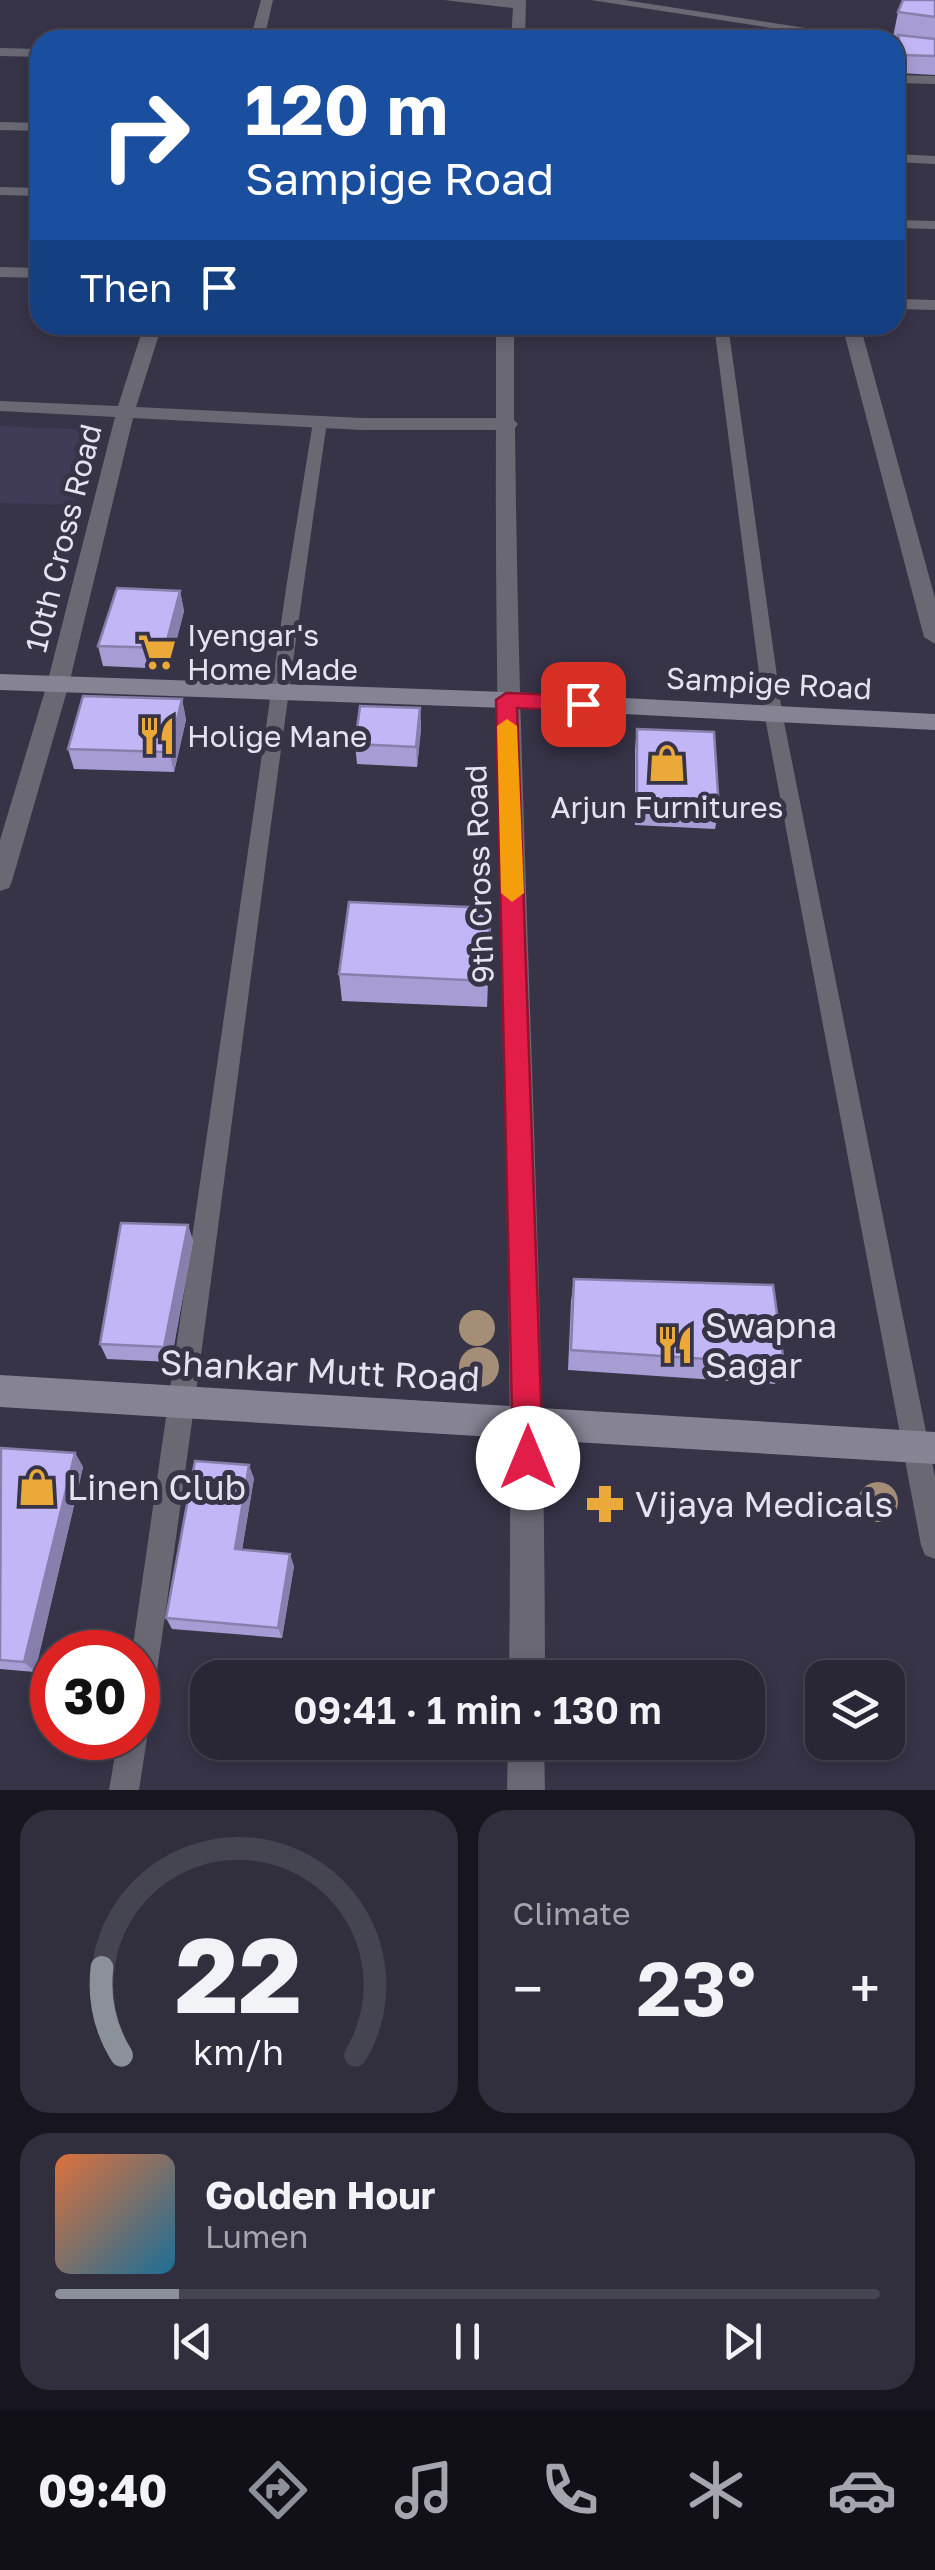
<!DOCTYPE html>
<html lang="en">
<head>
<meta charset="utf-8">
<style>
	body { margin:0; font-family:"Golos Text",sans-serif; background:#312f3e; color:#f1f3f6; height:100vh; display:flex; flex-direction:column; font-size:38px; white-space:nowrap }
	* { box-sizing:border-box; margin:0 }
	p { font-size:32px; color:#a5a5ad }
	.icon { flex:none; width:55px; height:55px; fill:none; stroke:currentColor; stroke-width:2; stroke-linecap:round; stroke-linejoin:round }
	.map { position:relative; height:1790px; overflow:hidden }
	.details { display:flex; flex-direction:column; gap:20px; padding:20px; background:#17151e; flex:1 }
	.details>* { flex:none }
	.hud { position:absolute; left:30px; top:30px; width:875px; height:305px; border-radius:30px; box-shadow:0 5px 15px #0003,0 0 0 2px #454451; background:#1a4fa0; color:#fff; overflow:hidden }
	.buttons { position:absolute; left:805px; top:1660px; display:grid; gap:20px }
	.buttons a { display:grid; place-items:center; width:100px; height:100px; border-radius:20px; background:#292736; box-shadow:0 5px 15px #0003,0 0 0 2px #454451; font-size:50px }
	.speed { position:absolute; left:30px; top:1630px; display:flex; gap:20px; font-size:50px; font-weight:700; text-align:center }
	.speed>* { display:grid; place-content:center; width:130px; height:130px; border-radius:50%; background:#292736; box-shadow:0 5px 15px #0003,0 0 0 2px #454451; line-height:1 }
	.speed .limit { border:15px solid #d22; background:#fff; color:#111 }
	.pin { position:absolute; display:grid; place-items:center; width:85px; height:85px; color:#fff; margin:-42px; border-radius:20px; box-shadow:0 5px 15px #0006 }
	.me { position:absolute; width:110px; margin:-55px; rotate:0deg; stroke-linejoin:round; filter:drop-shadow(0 0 8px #0008) }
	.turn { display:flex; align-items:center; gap:35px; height:210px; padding:0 50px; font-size:45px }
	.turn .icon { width:130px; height:130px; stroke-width:2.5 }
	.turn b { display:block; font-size:70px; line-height:85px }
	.then { display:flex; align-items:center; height:95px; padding:0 50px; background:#0003; gap:20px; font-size:38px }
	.big { font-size:75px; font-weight:600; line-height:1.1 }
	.details .widget { flex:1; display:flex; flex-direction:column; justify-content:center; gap:15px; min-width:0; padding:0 35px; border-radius:30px; background:#312f3e }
	.details .dial { align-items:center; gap:0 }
	.dial svg { height:260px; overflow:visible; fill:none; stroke:#454451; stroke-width:7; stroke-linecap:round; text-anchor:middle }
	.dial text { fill:#f1f3f6; stroke:none }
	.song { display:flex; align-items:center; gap:30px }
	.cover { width:120px; height:120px; border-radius:15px; background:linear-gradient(135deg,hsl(20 70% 55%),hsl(200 70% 35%)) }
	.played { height:10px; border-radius:5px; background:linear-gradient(90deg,#8c9099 15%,#454451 15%) }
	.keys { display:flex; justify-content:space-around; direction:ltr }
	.heat { display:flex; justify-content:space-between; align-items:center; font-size:55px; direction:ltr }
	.details .tiles { flex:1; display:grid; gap:20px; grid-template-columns:1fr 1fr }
	.widget:last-child { grid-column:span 2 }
	.trip { position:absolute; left:190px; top:1660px; width:575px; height:100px; border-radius:30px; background:#292736; box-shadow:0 5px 15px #0003,0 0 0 2px #454451; font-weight:600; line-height:100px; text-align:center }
	.menu { display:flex; height:160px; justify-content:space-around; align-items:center; background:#101016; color:#a5a5ad }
	.menu .icon { width:70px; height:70px }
	.menu .selected { color:#8c9099 }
	.menu b { font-size:45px; color:#f1f3f6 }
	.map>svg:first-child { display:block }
	.built { fill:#403b56 }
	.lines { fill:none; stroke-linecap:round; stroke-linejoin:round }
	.lane { fill:#6a6873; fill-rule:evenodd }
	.street { fill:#6a6873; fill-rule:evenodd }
	.secondary { fill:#868394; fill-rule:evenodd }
	.tree { fill:#a58e77 }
	.wall { fill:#a79dd4 }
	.shaded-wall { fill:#887fac }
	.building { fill:#c2b6f6; stroke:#887fac; stroke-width:2.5 }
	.route { fill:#e11d48; stroke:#92132f; stroke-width:2.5 }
	.slow { fill:#f59e0b }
	.labels { text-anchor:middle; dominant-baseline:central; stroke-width:10; stroke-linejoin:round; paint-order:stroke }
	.street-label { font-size:30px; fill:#e5e3f0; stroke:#373448 }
	.poi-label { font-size:30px; fill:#e5e3f0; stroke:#373448; text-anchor:start }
	.near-poi-label { font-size:35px; fill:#e5e3f0; stroke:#373448; text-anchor:start }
	.near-street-label { font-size:35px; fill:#e5e3f0; stroke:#373448 }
</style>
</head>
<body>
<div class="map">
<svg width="935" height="1790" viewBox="0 0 935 1790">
	<rect width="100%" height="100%" fill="#373448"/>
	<path class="built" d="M0,426L95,430L73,505L0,503Z"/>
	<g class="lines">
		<g class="lane">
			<path d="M0,187L40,188V196L0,195Z"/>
			<path d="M895,220L935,221V229L895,228Z"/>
			<path d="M714,325H728L782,712L935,1477V1559L925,1555L921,1545L764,712Z"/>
			<path d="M320,418L327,422C264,849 215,1278 152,1705L148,1715L138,1719V1652H132L287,582L313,422Z"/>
			<path d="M138,1726L142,1728L147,1738L139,1790H109L118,1738H138Z"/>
		</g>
		<g class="street">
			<path d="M261,0H273L264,40H250Z"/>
			<path d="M444,0H526L525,40H511L513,8Z"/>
			<path d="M591,0H624L883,40H849Z"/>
			<path d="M0,48L40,49V57L0,56Z"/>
			<path d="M895,75L935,76V84L895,83Z"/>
			<path d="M0,122L40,123V131L0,130Z"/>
			<path d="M895,154L935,156V164L895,162Z"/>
			<path d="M0,267L40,268V278L0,277Z"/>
			<path d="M895,299L935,300V310L895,309Z"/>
			<path d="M144,325H162L136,407L362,418H496V325H514V420L518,424L515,428C519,845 545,1261 545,1678H509C515,1261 494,846 496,430H362L133,418L69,684L12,881L9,888L0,891V840L47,684L115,417L0,411V401L118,406Z"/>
			<path d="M842,325H860L935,598V644L924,637Z"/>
			<path d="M508,1742H544L545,1790H507Z"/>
		</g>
		<g class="secondary">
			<path d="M0,674L506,692L935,714V730L506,708L0,690Z"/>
			<path d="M0,1375L935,1432V1464L0,1407Z"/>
		</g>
	</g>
	<g class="tree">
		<circle cx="477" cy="1328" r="18"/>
		<circle cx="479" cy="1367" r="20"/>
		<circle cx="878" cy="1502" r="20"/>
	</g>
	<g class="wall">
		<path d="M935,0V75L899,73L895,54L898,38L893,37L898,12Z"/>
		<path d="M180,591L184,611L169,669L103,666L98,646Z"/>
		<path d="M182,699L186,720L174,772L74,769L68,749Z"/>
		<path d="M420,708L421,729L417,767L357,764L355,744Z"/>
		<path d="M637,729L719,809L715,829L635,825V749Z"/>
		<path d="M490,935L487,1007L342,1001L339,974Z"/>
		<path d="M188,1225L193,1241L171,1362L107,1359L100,1344Z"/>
		<path d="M574,1279L784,1364L775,1384L568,1370L571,1301Z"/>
		<path d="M0,1451L75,1453L83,1467L35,1672L0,1669Z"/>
		<path d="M254,1478L242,1550L294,1566L282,1638L172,1629L166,1618Z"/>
	</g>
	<g class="shaded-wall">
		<path d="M180,591L184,611L169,669L165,648Z"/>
		<path d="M182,699L186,720L174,772L169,752Z"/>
		<path d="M420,708L421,729L417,767L416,747Z"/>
		<path d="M188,1225L193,1241L171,1362L164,1347Z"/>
		<path d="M75,1453L83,1467L35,1672L24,1662Z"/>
		<path d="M249,1465L254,1478L240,1561L235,1549Z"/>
		<path d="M290,1554L294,1566L282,1638L278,1628Z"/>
	</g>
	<g class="building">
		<path d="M903,0H935V17L898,12Z"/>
		<path d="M898,35L935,39V56L902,55Z"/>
		<path d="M117,588L180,591L165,648L98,646Z"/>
		<path d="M83,696L182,699L169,752L68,749Z"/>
		<path d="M360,706L420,708L416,747L355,744Z"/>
		<path d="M637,729L714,732L719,809L637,805Z"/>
		<path d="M349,902L491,908L487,981L339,974Z"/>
		<path d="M121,1223L188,1225L164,1347L100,1344Z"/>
		<path d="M574,1279L773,1285L784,1364L571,1350Z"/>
		<path d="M1,1448L75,1453L24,1662L0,1660Z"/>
		<path d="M195,1461L249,1465L235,1549L290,1554L278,1628L166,1618Z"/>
	</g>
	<path class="route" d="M506,693L583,696L593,704L583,711L517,708L543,1458L539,1468L528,1473L518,1468L513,1458L496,700Z"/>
	<path class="slow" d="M507,719L517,726L524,893L512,902L501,893L497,726Z"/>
	<defs>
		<g id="supermarket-bare" transform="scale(3)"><path d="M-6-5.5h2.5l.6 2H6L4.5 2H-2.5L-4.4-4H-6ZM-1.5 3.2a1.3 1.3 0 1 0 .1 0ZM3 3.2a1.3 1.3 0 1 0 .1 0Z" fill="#eba93a" stroke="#373448" stroke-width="2.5" paint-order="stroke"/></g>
		<g id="restaurant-bare" transform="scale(3)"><path d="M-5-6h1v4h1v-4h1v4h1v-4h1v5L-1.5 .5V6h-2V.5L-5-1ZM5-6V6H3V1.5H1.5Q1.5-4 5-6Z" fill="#eba93a" stroke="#373448" stroke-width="2.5" paint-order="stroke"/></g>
		<g id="shop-bare" transform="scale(3)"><path d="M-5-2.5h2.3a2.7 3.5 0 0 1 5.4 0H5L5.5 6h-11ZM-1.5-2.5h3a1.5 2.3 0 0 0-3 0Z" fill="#eba93a" stroke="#373448" stroke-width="2.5" paint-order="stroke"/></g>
		<g id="pharmacy-bare" transform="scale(3)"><path d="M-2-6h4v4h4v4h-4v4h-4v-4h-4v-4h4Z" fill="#eba93a" stroke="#373448" stroke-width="2.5" paint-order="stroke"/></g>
	</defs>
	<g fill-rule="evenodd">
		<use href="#supermarket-bare" x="157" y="652"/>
		<use href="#restaurant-bare" x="157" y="736"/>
		<use href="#shop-bare" x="667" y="763"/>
		<use href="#restaurant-bare" x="675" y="1345"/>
		<use href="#shop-bare" x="37" y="1487"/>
		<use href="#pharmacy-bare" x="605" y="1504"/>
	</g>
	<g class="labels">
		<g class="street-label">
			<text transform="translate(63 538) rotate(-76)">10th Cross Road</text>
			<text transform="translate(769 683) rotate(3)">Sampige Road</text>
			<text transform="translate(479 874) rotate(-92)">9th Cross Road</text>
		</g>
		<g class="poi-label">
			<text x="187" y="635">Iyengar's<tspan x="187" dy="34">Home Made</tspan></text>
			<text x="187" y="736">Holige Mane</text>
			<text x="667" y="807" text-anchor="middle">Arjun Furnitures</text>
		</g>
		<g class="near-poi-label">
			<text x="705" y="1325">Swapna<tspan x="705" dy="40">Sagar</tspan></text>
			<text x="67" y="1487">Linen Club</text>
			<text x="635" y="1504">Vijaya Medicals</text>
		</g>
		<g class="near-street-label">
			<text transform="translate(320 1370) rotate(3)">Shankar Mutt Road</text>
		</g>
	</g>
</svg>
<div class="buttons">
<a><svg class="icon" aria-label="layers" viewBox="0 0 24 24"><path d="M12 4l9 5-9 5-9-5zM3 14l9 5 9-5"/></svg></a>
</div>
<div class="speed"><div class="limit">30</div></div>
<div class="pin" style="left:583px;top:704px;background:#d93025"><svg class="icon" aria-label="arrive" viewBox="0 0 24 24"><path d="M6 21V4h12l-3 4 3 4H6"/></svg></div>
<svg class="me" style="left:528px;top:1458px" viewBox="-20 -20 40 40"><circle r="19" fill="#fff"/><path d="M0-13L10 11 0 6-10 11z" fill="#e11d48"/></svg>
<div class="trip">09:41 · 1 min · 130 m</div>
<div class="hud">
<div class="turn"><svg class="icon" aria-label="right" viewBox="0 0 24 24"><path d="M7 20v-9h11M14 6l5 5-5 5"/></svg><div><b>120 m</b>Sampige Road</div></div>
<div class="then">Then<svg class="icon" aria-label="arrive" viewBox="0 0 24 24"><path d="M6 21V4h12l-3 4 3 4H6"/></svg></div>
</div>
</div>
<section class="details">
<div class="tiles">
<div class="widget dial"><svg viewBox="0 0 100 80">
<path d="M14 69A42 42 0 1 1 86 69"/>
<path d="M14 69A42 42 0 0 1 8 42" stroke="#8c9099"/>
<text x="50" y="56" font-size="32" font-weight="700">22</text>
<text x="50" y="72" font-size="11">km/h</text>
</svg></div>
<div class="widget"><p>Climate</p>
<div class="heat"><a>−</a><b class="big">23°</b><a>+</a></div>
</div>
<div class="widget">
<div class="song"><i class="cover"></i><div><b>Golden Hour</b><p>Lumen</p></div></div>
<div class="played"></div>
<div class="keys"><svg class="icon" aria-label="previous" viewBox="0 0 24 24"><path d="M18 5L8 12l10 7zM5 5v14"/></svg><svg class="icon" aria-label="pause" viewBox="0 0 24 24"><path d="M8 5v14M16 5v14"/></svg><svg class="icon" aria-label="next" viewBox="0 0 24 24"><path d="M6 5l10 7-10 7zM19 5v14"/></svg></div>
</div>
</div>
</section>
<nav class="menu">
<b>09:40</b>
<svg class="icon selected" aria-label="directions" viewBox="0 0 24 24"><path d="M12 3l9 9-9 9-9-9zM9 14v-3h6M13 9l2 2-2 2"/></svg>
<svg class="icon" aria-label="music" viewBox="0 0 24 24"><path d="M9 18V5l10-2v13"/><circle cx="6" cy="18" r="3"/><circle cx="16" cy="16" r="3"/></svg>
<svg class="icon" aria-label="phone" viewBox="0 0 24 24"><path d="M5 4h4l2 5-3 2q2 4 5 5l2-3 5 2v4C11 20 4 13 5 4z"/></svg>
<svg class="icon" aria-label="climate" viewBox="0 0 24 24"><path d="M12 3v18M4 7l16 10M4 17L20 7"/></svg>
<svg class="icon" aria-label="car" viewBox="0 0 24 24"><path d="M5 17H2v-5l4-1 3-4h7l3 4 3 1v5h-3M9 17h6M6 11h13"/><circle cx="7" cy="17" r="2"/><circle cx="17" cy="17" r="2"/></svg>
</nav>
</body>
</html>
